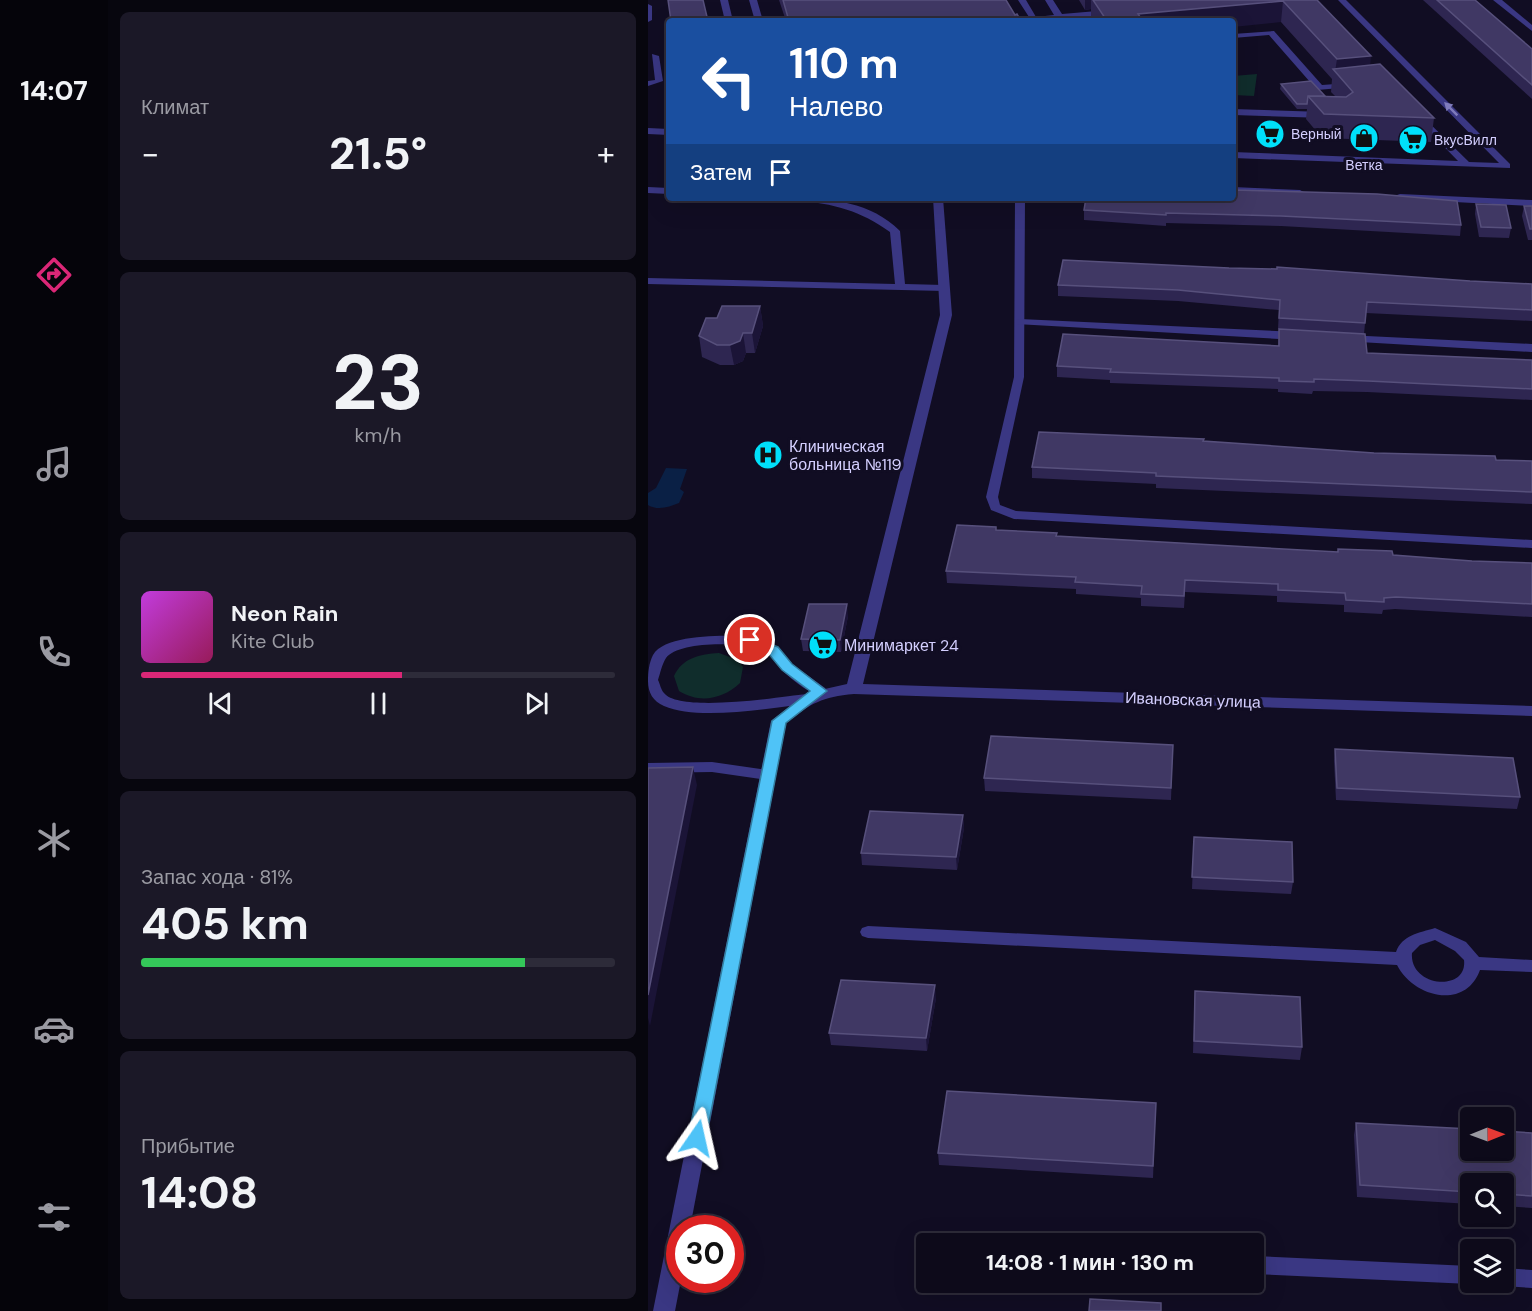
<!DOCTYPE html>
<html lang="ru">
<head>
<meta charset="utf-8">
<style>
	body { margin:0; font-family:"DM Sans",sans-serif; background:#1b1827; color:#f1f3f6; height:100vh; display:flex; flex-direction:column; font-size:22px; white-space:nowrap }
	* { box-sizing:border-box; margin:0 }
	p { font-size:20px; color:#9a9aa2 }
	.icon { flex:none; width:33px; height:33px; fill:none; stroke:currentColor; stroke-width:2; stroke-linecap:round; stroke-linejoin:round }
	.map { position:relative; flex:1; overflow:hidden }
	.drawer { display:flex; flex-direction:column; gap:12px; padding:12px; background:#07060e; width:540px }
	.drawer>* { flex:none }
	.banner { position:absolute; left:18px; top:18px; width:570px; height:183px; border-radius:6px; box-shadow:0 6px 24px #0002,0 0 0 2px #2d2b39; background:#1a4fa0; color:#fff; overflow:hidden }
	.needle { width:39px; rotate:89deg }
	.controls { position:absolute; left:812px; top:1107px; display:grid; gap:12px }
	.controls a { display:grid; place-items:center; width:54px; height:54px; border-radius:6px; background:#0d0a1a; box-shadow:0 6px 24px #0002,0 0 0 2px #2d2b39; font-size:30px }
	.speed { position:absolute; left:18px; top:1215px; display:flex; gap:12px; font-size:30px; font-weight:700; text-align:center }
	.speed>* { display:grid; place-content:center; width:78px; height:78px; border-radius:50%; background:#0d0a1a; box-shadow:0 6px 24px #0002,0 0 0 2px #2d2b39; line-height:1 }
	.speed .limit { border:9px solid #d22; background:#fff; color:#111 }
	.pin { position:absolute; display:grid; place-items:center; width:51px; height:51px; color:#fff; margin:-26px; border:3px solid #fff; border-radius:50%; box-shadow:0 2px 6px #0007 }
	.me { position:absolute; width:66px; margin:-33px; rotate:11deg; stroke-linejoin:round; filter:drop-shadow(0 0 4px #0008) }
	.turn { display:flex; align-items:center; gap:21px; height:126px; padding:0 24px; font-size:27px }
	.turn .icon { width:78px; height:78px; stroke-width:2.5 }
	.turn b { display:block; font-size:42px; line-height:51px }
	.then { display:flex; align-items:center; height:57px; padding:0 24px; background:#0003; gap:12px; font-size:22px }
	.big { font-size:45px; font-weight:700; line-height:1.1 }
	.drawer .widget { flex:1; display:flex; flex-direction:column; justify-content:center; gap:9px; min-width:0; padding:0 21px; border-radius:9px; background:#1b1827 }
	.drawer .dial { align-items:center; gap:0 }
	.dial b { font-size:78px; line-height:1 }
	.song { display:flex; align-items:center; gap:18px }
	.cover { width:72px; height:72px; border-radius:9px; background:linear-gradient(135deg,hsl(290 70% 55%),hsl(330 70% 35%)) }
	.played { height:6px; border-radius:3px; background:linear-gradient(90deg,#db2777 55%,#2d2b39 55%) }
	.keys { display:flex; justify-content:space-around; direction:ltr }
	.heat { display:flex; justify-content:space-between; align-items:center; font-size:33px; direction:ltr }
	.charge { height:9px; border-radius:4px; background:linear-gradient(90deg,#34c759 81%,#2d2b39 0) }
	.trip { position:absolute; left:268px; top:1233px; width:348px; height:60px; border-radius:6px; background:#0d0a1a; box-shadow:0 6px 24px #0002,0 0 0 2px #2d2b39; font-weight:700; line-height:60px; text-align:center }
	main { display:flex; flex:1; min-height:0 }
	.menu { display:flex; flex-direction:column; width:108px; justify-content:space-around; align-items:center; background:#05040a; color:#9a9aa2 }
	.menu .icon { width:42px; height:42px }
	.menu .on { color:#db2777 }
	.menu b { font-size:27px; color:#f1f3f6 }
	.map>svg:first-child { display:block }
	.green { fill:#102d2c }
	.water { fill:#0a2045 }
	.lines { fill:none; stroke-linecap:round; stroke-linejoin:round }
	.lane { fill:#3a3783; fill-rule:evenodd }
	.street { fill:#3a3783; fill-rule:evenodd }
	.wall { fill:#2e2651 }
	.shaded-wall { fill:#1b1437 }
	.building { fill:#403864; stroke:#57507c; stroke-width:1.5 }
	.oneway { fill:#7f7bbb }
	.route { fill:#4fc3f7; stroke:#337fa1; stroke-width:1.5 }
	.labels { text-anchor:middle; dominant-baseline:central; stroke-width:6; stroke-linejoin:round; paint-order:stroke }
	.far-poi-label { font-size:14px; fill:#d4cfff; stroke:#110d23; text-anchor:start }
	.poi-label { font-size:16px; fill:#d4cfff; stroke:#110d23; text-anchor:start }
	.street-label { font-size:16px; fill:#d4cfff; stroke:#110d23 }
</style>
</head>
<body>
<main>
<nav class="menu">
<b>14:07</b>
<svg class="icon on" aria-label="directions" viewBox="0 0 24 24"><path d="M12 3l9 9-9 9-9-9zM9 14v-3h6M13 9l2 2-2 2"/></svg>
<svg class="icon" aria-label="music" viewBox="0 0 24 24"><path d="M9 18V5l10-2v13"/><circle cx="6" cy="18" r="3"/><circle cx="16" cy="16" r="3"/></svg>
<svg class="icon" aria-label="phone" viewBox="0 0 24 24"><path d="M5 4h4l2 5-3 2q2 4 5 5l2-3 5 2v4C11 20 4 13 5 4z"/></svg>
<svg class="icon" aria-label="climate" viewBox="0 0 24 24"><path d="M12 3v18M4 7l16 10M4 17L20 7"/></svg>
<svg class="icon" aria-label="car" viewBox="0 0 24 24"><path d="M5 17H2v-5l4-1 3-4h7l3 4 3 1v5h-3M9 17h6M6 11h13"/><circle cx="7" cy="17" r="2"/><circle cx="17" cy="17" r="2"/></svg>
<svg class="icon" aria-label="filters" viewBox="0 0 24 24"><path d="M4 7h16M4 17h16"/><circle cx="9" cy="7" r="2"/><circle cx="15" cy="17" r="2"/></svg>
</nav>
<section class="drawer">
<div class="widget"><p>Климат</p>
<div class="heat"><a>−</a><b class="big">21.5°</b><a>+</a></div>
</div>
<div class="widget dial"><b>23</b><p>km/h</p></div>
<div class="widget">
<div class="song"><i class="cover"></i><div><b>Neon Rain</b><p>Kite Club</p></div></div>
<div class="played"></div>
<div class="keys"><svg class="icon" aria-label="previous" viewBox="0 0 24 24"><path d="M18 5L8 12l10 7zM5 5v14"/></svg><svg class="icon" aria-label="pause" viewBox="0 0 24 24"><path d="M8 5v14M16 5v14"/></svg><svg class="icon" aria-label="next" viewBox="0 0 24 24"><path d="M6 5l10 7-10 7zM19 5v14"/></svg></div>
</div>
<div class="widget"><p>Запас хода · 81%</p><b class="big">405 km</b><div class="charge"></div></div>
<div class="widget"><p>Прибытие</p><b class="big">14:08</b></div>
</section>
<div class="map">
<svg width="884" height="1311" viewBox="0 0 884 1311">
	<rect width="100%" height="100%" fill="#110d23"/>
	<g class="green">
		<path d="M609,74L606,96L585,95V76Z"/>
		<path d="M71,653L90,660L95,667L92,683C75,699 52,704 31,691L26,676C34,658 52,654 71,653Z"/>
	</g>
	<path class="water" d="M18,468L39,469L32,489L36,492L31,503C21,507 10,511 0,505V493L8,488Z"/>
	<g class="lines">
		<g class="lane">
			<path d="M72,0H80L85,21H77Z"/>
			<path d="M101,0H109L115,21H107Z"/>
			<path d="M370,0H378L388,17L406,15L397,0H405L414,14L461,10L465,12L461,14L416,19L418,21L409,19L363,21L381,17Z"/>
			<path d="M690,0H698L862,164V168L585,158V152L810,161L769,119V115L772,114L821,162L851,163Z"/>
			<path d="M845,0H854L884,25V31Z"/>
			<path d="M0,4L4,6V20L0,22Z"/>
			<path d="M626,31L674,85L701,83L705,85L704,87L669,90L621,35L585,38V34Z"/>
			<path d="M4,54L11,56L15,81L0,86V81L7,80Z"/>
			<path d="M585,109L676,112L680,115L676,118L585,115Z"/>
			<path d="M0,187L21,188V194L0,193Z"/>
			<path d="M585,187L652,190L657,193L652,196L585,193Z"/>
			<path d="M752,194L884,200V206L749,199V195Z"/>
			<path d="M144,198C183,198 223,202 252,231L257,284L296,285L301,288L296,291L0,284V278L247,284L242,232C213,211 185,203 149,201Z"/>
			<path d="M367,198H377L376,377L350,497L352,505L368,511L884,540V548L366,519L343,510L338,497L366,377Z"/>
			<path d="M102,636L130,647L144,664L177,688L179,691L177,694C165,698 143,679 134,670C129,665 125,657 119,653C102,641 31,640 18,658C14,664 12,674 10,680C12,684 13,690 16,693C31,713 133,697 158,694L165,699L158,704C121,708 50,721 16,706C5,701 0,693 0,681C0,672 1,663 5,655C18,633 80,636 102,636Z"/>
			<path d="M64,762L119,770L124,771L126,775L124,779L119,780L64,772L0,773V763Z"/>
			<path d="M220,926L748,952C754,935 771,933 787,928L818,942L831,957L884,960V972L832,970C817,1011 765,997 749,965L220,938L214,936L212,932L214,928ZM787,940L807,951L816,960C820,993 761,987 764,953L772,945Z"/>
			<path d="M606,1256L822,1266V1282H826L822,1284L606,1274Z"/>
			<path d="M855,1268L884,1270V1288L855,1286L848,1283L855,1282Z"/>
		</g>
		<g class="street">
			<path d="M0,128L21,129V135L0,134Z"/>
			<path d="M285,198H295L304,315L215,684L884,706V716L206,694C174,697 163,703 138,723L42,1228H32L33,1280L27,1311H5L123,721L159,693L199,684L292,315Z"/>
			<path d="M372,319L650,332L656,336L650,340L368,324V320Z"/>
			<path d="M698,335L884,344V352L694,341L692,339Z"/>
		</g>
	</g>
	<g class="wall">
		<path d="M131,0H358L367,15L373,21H138Z"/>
		<path d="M431,0H669L722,65L786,118L783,142L674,138L658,119L659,109H649L632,89L633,84L677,96H687L683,92L684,79L633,22L585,21H445L443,19V9L437,10Z"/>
		<path d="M775,0H827L884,49V99Z"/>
		<path d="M438,198L813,225L812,236L633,226L518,223V226L436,220V210Z"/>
		<path d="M828,204L863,228L861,238L831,237L827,214Z"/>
		<path d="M876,206H884V240H880L874,216Z"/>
		<path d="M822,281L884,284V321L718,313L716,334L630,329L631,310L530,301L410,296V285Z"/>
		<path d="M112,306L115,326L107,353H98L95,361L86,365H72L54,357L51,336L69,318Z"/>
		<path d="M631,329L719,353L884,360V400L719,392L665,391L664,394L630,392V389L462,383V380L409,377V366L630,346Z"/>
		<path d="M555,441L726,453L848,460L884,461V504L508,488V484L384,478V467Z"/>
		<path d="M348,530L409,536L824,561L884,563V617L747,609L735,610L734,614L696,612V605L629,602V596L537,592L536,608L493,606V598L428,594V589L299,583L298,571Z"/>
		<path d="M200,616L193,652L155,651L153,639Z"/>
		<path d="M525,745L523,800L337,791L336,778Z"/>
		<path d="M687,749L872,797L869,809L688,800L686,761Z"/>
		<path d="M315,815L316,828L309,870L214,865L213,853Z"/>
		<path d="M546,837L645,882L643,894L544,889Z"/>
		<path d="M547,991L654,1047L652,1060L545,1053Z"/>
		<path d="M288,998L279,1051L183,1045L181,1033Z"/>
		<path d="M508,1103L505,1178L291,1165L290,1153Z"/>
		<path d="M708,1123L884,1133V1208L855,1206V1184H822V1204L709,1197L706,1135Z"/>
	</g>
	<g class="shaded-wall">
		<path d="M437,0H443V9L437,10Z"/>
		<path d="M635,1L633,22L585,27V21H490V14Z"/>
		<path d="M723,56L721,78L687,72L689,59Z"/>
		<path d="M112,306L115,326L107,353L104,333Z"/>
		<path d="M95,333L98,353L95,361L86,365L82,345Z"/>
		<path d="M199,604L200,616L193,652L192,640Z"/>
		<path d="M45,767L49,785L2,1026L0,1018V995Z"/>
		<path d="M315,815L316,828L309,870L308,857Z"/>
		<path d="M287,985L288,998L279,1051L278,1038Z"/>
	</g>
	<g class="building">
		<path d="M20,0H55L60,21H23Z"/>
		<path d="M135,0H358L367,15L369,14L373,21H141Z"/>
		<path d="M445,0H669L723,56L689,59L635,1L490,14L495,21H459Z"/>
		<path d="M789,0H827L884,49V85Z"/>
		<path d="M732,64L786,118L676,114L660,96L698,97L705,92L685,69Z"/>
		<path d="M663,81L677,96H660L659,104H649L633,84Z"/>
		<path d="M585,190L729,194L809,201L813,225L633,216L518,213V215L436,210L438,198H585Z"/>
		<path d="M828,204L858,205L863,228L833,227Z"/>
		<path d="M876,206H884V229H882Z"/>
		<path d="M415,260L581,268L629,269V267L822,281L884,284V310L719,302L717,323L631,318L632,300L530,290L410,285Z"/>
		<path d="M74,306H112L104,333H95L92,341L82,345H69L51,336L58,318H69Z"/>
		<path d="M631,329L717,334L719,353L884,360V389L720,381L666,379V382L631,381V378L462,372L463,369L409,366L415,334L631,346Z"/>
		<path d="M391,432L556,439L555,441L726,453L847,456L848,460L884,461V492L508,476V473L384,467Z"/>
		<path d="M309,525L348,527V530L409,533L408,536L690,552V549L744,551L745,555L824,561L884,563V604L748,597L736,598V602L698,600L697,593L630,590V584L537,580L536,596L493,594L494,586L427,582L428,577L298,571Z"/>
		<path d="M161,604H199L192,640L153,639Z"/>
		<path d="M343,736L525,745L523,788L336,778Z"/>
		<path d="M687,749L865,758L872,797L689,788Z"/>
		<path d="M45,767L0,995V768Z"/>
		<path d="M222,811L315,815L308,857L213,853Z"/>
		<path d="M546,837L644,842L645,882L544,877Z"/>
		<path d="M193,980L287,985L278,1038L181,1033Z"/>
		<path d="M547,991L652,997L654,1047L546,1041Z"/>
		<path d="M299,1091L508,1103L505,1166L290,1153Z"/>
		<path d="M708,1123L822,1129V1150H855V1131L884,1133V1196L855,1194V1184H822V1192L712,1185Z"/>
		<path d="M442,1299L513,1303V1311H441Z"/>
	</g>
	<defs><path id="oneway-solid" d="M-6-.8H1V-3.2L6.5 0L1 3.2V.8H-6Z" transform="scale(1.5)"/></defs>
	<use class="oneway" href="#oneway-solid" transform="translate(803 109) rotate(-135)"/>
	<path class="route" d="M102,636L130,647L144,664L179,691L138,723L58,1138L55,1143L49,1146L43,1143L40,1138L124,721L162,691L134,670L120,653L97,643L95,640Z"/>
	<defs>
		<g id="supermarket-disc" transform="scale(1.5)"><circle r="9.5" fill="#00e0fa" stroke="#110d23"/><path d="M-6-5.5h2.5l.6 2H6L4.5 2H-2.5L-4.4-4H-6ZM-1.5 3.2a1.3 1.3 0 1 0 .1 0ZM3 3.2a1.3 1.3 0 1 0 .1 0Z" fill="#111"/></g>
		<g id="shop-disc" transform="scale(1.5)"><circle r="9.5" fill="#00e0fa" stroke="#110d23"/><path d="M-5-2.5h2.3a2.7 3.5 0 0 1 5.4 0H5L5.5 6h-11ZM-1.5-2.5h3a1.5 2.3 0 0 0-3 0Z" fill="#111"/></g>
		<g id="hospital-disc" transform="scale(1.5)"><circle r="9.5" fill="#00e0fa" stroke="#110d23"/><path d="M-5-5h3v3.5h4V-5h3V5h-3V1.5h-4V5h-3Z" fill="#111"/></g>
	</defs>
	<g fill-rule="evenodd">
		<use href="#supermarket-disc" x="622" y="134"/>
		<use href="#shop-disc" x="716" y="138"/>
		<use href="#supermarket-disc" x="765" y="140"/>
		<use href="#hospital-disc" x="120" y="455"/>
		<use href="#supermarket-disc" x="175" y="645"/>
	</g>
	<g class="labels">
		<g class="far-poi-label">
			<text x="643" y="134">Верный</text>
			<text x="786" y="140">ВкусВилл</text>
			<text x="716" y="165" text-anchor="middle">Ветка</text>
		</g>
		<g class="poi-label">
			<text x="141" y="446">Клиническая<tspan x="141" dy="18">больница №119</tspan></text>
			<text x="196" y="645">Минимаркет 24</text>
		</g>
		<g class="street-label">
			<text transform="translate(545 700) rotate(2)">Ивановская улица</text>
		</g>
	</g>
</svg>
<div class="controls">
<a><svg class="needle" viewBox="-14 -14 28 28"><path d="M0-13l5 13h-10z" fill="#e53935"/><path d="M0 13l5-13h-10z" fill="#9a9aa2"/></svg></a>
<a><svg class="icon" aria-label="search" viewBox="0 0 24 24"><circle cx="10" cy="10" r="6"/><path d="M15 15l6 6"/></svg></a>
<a><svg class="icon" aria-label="layers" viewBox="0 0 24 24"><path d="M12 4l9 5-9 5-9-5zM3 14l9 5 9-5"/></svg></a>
</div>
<div class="speed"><div class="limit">30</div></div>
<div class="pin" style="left:102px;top:640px;background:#d93025"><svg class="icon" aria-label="arrive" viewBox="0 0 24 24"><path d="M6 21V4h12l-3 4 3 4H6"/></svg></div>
<svg class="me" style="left:49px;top:1138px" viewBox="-20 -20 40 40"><path d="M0-17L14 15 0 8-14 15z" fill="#4fc3f7" stroke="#fff" stroke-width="4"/></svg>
<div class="trip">14:08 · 1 мин · 130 m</div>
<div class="banner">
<div class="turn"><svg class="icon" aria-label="left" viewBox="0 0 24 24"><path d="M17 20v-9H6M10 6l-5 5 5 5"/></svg><div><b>110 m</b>Налево</div></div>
<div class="then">Затем<svg class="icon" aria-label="arrive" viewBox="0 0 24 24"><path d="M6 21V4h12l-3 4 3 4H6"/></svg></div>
</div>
</div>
</main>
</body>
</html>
